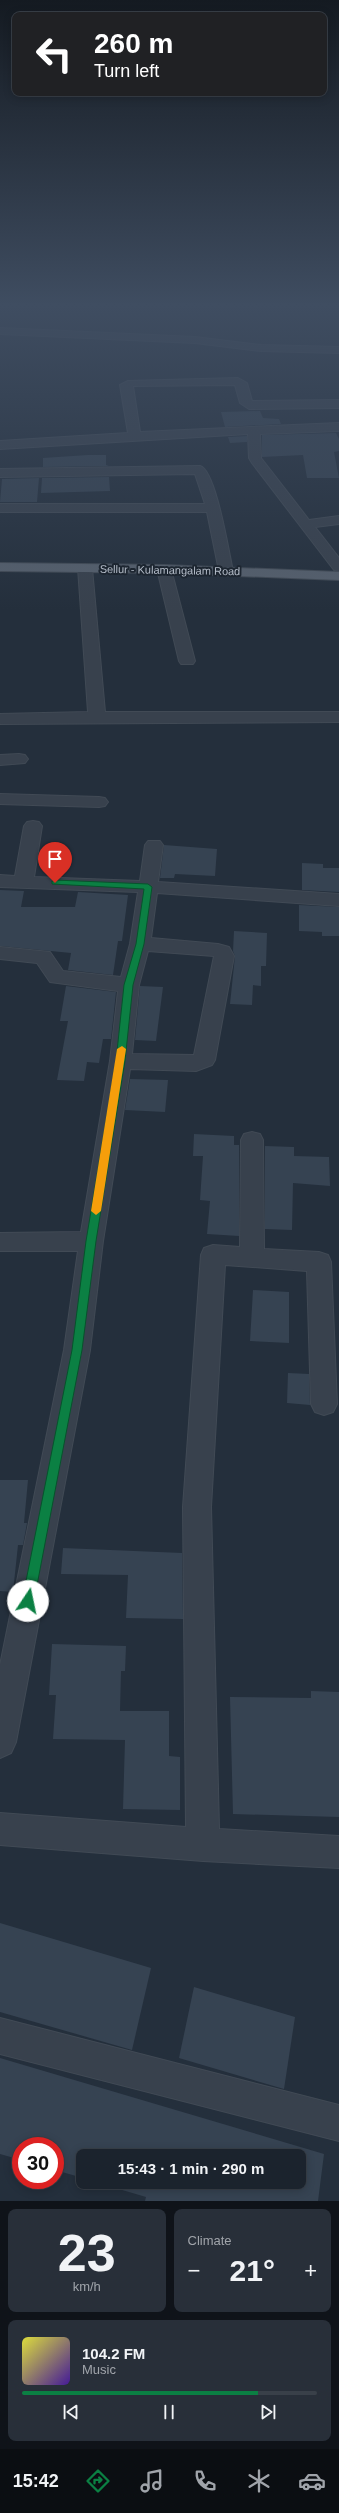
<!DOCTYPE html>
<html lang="en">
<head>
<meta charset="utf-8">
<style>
	body { margin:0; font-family:Arial,sans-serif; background:#282f39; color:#f1f3f6; height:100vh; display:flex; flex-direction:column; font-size:15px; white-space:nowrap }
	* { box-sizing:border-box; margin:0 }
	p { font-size:13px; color:#a0a4aa }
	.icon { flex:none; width:22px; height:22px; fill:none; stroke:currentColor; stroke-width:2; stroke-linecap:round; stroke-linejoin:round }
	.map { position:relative; height:2201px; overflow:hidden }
	.sheet { display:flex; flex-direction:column; gap:8px; padding:8px; background:#0f1319; flex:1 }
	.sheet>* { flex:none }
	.top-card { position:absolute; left:12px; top:12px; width:315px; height:84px; border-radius:8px; box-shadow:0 2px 10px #0003,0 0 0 1px #394049; background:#202124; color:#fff; overflow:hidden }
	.speed { position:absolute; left:12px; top:2137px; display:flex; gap:8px; font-size:20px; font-weight:700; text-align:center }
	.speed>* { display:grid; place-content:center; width:52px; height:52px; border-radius:50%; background:#1b232d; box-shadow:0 2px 10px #0003,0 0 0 1px #394049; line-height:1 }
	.speed .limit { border:6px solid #d22; background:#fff; color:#111 }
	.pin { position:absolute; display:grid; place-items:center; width:34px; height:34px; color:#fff; margin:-41px -17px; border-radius:50% 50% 50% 0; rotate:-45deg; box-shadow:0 0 4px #0007 }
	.pin .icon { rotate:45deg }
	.me { position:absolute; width:44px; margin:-22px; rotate:11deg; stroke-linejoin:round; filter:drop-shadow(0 0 3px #0008) }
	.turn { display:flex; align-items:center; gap:14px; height:84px; padding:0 16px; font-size:18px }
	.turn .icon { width:52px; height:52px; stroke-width:2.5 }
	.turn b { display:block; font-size:28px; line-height:34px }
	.big { font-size:30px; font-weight:700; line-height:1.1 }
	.sheet .widget { flex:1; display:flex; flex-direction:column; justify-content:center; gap:6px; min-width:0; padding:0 14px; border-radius:8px; background:#282f39 }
	.sheet .dial { align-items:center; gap:0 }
	.dial b { font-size:52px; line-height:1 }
	.song { display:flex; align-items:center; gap:12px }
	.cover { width:48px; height:48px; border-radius:6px; background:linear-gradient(135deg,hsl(60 70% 55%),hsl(260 70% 35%)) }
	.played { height:4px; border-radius:2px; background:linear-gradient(90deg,#0b8043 80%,#394049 80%) }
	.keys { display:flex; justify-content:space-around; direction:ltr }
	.heat { display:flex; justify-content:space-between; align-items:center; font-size:22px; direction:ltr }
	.sheet .tiles { flex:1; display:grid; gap:8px; grid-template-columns:1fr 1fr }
	.widget:last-child { grid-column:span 2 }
	.trip { position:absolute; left:76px; top:2149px; width:230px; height:40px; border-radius:8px; background:#1b232d; box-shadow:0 2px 10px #0003,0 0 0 1px #394049; font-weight:700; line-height:40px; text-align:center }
	.menu { display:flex; height:64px; justify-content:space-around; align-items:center; background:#0b0e12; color:#a0a4aa }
	.menu .icon { width:28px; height:28px }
	.menu .on { color:#0b8043 }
	.menu b { font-size:18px; color:#f1f3f6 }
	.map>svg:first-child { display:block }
	.building { fill:#364352 }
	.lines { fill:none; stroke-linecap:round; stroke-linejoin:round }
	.minor-casing { stroke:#414a55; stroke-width:2 }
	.major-casing { stroke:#414a55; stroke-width:2 }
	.minor { fill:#38414d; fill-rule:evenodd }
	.major { fill:#56606d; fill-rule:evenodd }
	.route { fill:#0b8043; stroke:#07532c }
	.slow { fill:#f59e0b }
	.labels { text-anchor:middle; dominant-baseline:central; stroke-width:4; stroke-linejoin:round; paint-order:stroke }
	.far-street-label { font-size:11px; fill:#b4bcc8; stroke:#1d2631 }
</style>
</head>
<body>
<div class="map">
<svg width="339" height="2201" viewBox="0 0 339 2201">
	<rect width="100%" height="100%" fill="#242f3c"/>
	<g class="building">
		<path d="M260,411L263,418L279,419L281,424L225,427L221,412Z"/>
		<path d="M336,433L339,439V451L334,452L339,478H307L303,455L262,457V435Z"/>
		<path d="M247,436V442L230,443L228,437Z"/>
		<path d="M88,455H106V465L109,466L43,467V458Z"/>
		<path d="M109,477L110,491L41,493L42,478Z"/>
		<path d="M39,478L37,502H0L2,479Z"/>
		<path d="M164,845L217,849L215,876L175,874L174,878H160Z"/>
		<path d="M302,863L323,864V868H339V892L302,890Z"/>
		<path d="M0,890L24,891L21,907H75L78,892L128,895L122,941H118L113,975L68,970L71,953L0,946Z"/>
		<path d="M299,905L339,907V936H322V932L299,931Z"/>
		<path d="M234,931L267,933L266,966H261V986L253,985L252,1005L230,1004L235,956L233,951Z"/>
		<path d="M66,986L116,992L111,1039H103L99,1063L87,1062L84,1081L57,1080L68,1021H60Z"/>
		<path d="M140,986L163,987L156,1041L135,1040Z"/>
		<path d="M130,1079L168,1080L165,1112L125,1110Z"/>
		<path d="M194,1134L234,1136V1145H239V1236L207,1234L210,1201L200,1200L203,1156H193Z"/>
		<path d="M265,1146L294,1147V1156L329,1157L330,1186L293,1183L292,1230L265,1229Z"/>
		<path d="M253,1290L289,1292V1343L250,1341Z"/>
		<path d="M288,1373L309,1374L310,1405L287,1403Z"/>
		<path d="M0,1480H28L24,1523H27L23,1545H18L13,1592L0,1591Z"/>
		<path d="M63,1548L182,1553L183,1619L126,1618L128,1575L61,1574Z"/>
		<path d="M52,1644L126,1646L125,1671H121L120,1711H169V1756L180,1757V1810L123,1809L125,1740L53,1739L56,1695H49Z"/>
		<path d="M311,1691L339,1692V1817L233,1814L230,1697L311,1698Z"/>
		<path d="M0,1923L151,1968L132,2050L0,2012Z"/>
		<path d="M194,1987L295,2017L284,2089L179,2058Z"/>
		<path d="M0,2058L324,2154L318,2201H145L146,2197L95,2182H299V2156H83V2178L55,2170V2146H21V2160L0,2154Z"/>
	</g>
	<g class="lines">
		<g class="minor-casing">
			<g id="minor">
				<path d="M167,302H239L240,303L235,306L172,305Z"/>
				<path d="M0,328L195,337L261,345L339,347V353L261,351L195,343L0,334Z"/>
				<path d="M238,378L247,383L252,401L339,400V408L249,409L240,403L235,385L133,386L140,432L339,423V431L260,434L261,458L309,520L339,516V524L315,527L339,558V571L334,570L252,463L249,458L248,434L0,449V441L128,433L120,385L128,381Z"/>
				<path d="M200,466C216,470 229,554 233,571L231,574H221L219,571L207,512H0V504H205L195,474L0,477V469Z"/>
				<path d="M85,564L92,568L105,712H339V722L0,724V714L88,712L78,568Z"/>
				<path d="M164,565L171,569L195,661L193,664H181L179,661L157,569Z"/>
				<path d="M19,754L25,755L28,759L25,763L0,765V755Z"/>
				<path d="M0,794L99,797L105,798L108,802L105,806L99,807L0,804Z"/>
				<path d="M33,821L39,822L42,826L34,877L140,881L145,845L148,841H160L163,845L158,882L339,894V906L157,893L151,938L218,944L229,947L234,956L215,1060L212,1065L196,1071L130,1069L103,1241L90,1350L16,1742L11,1753L0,1758V1665L64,1350L78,1251H0V1233L81,1232L110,1061L118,991L50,982L37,963L0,959V947L50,952L63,971L121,977L130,944L138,892L0,887V875L15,876L24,826L27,822ZM148,951L214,956L194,1055L132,1054L139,985Z"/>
				<path d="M252,1132L260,1134L263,1140L264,1249L319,1252L328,1255L331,1262L337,1404L333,1412L324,1415L315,1412L311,1404L307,1271L225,1265L211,1507L219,1829L339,1836V1868L203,1861L0,1845V1813L186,1827L183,1507L201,1255L204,1248L213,1245L240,1247L241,1140L244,1134Z"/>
				<path d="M0,2018L339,2105V2141L0,2054Z"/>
			</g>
		</g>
		<g class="major-casing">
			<path id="major" d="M0,563L164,565L339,572V580L164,573L0,571Z"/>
		</g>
		<use href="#minor" class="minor"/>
		<use href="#major" class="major"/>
	</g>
	<linearGradient id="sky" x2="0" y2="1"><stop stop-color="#141a21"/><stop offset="0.5" stop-color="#3f4d61"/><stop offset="1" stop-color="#3f4d61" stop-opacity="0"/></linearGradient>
	<rect width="339" height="610" fill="url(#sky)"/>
	<path class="route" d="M55,880L148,884L152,887L144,944L133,985L125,1061L96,1241L82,1350L34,1601L28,1607L22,1601L72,1350L86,1241L116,1061L124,985L136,944L144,889L52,884V881Z"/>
	<path class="slow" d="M122,1046L126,1049L101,1211L96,1215L91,1211L117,1049Z"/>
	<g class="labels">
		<g class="far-street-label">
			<text transform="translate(170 570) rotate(1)">Sellur - Kulamangalam Road</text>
		</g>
	</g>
</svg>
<div class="speed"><div class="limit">30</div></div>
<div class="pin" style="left:55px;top:883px;background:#d93025"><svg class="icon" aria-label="arrive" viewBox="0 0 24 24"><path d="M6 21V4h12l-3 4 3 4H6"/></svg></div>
<svg class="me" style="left:28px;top:1601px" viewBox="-20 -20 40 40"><circle r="19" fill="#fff"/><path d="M0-13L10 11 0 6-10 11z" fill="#0b8043"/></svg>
<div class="trip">15:43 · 1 min · 290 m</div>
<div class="top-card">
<div class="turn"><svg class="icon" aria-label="left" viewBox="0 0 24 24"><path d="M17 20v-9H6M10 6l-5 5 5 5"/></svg><div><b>260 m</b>Turn left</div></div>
</div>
</div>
<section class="sheet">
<div class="tiles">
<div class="widget dial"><b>23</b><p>km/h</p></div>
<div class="widget"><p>Climate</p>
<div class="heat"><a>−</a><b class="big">21°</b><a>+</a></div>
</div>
<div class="widget">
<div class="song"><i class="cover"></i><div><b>104.2 FM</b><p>Music</p></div></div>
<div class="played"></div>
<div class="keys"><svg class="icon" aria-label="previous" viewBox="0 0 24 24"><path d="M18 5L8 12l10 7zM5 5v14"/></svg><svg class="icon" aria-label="pause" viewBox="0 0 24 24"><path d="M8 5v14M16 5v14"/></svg><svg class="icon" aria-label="next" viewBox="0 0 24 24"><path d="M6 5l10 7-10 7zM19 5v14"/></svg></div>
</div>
</div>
</section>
<nav class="menu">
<b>15:42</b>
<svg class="icon on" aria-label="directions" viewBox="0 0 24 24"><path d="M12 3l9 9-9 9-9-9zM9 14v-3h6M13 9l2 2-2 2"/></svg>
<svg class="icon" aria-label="music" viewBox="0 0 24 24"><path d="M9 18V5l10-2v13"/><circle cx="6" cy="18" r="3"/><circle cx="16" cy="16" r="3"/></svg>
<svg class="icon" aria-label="phone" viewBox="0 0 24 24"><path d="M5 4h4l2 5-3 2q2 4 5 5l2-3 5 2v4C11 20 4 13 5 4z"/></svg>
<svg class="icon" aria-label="climate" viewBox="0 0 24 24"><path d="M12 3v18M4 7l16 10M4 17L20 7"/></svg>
<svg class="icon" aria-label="car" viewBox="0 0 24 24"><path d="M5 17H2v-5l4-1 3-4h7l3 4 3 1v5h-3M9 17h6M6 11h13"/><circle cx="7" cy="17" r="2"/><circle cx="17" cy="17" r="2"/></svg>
</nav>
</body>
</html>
